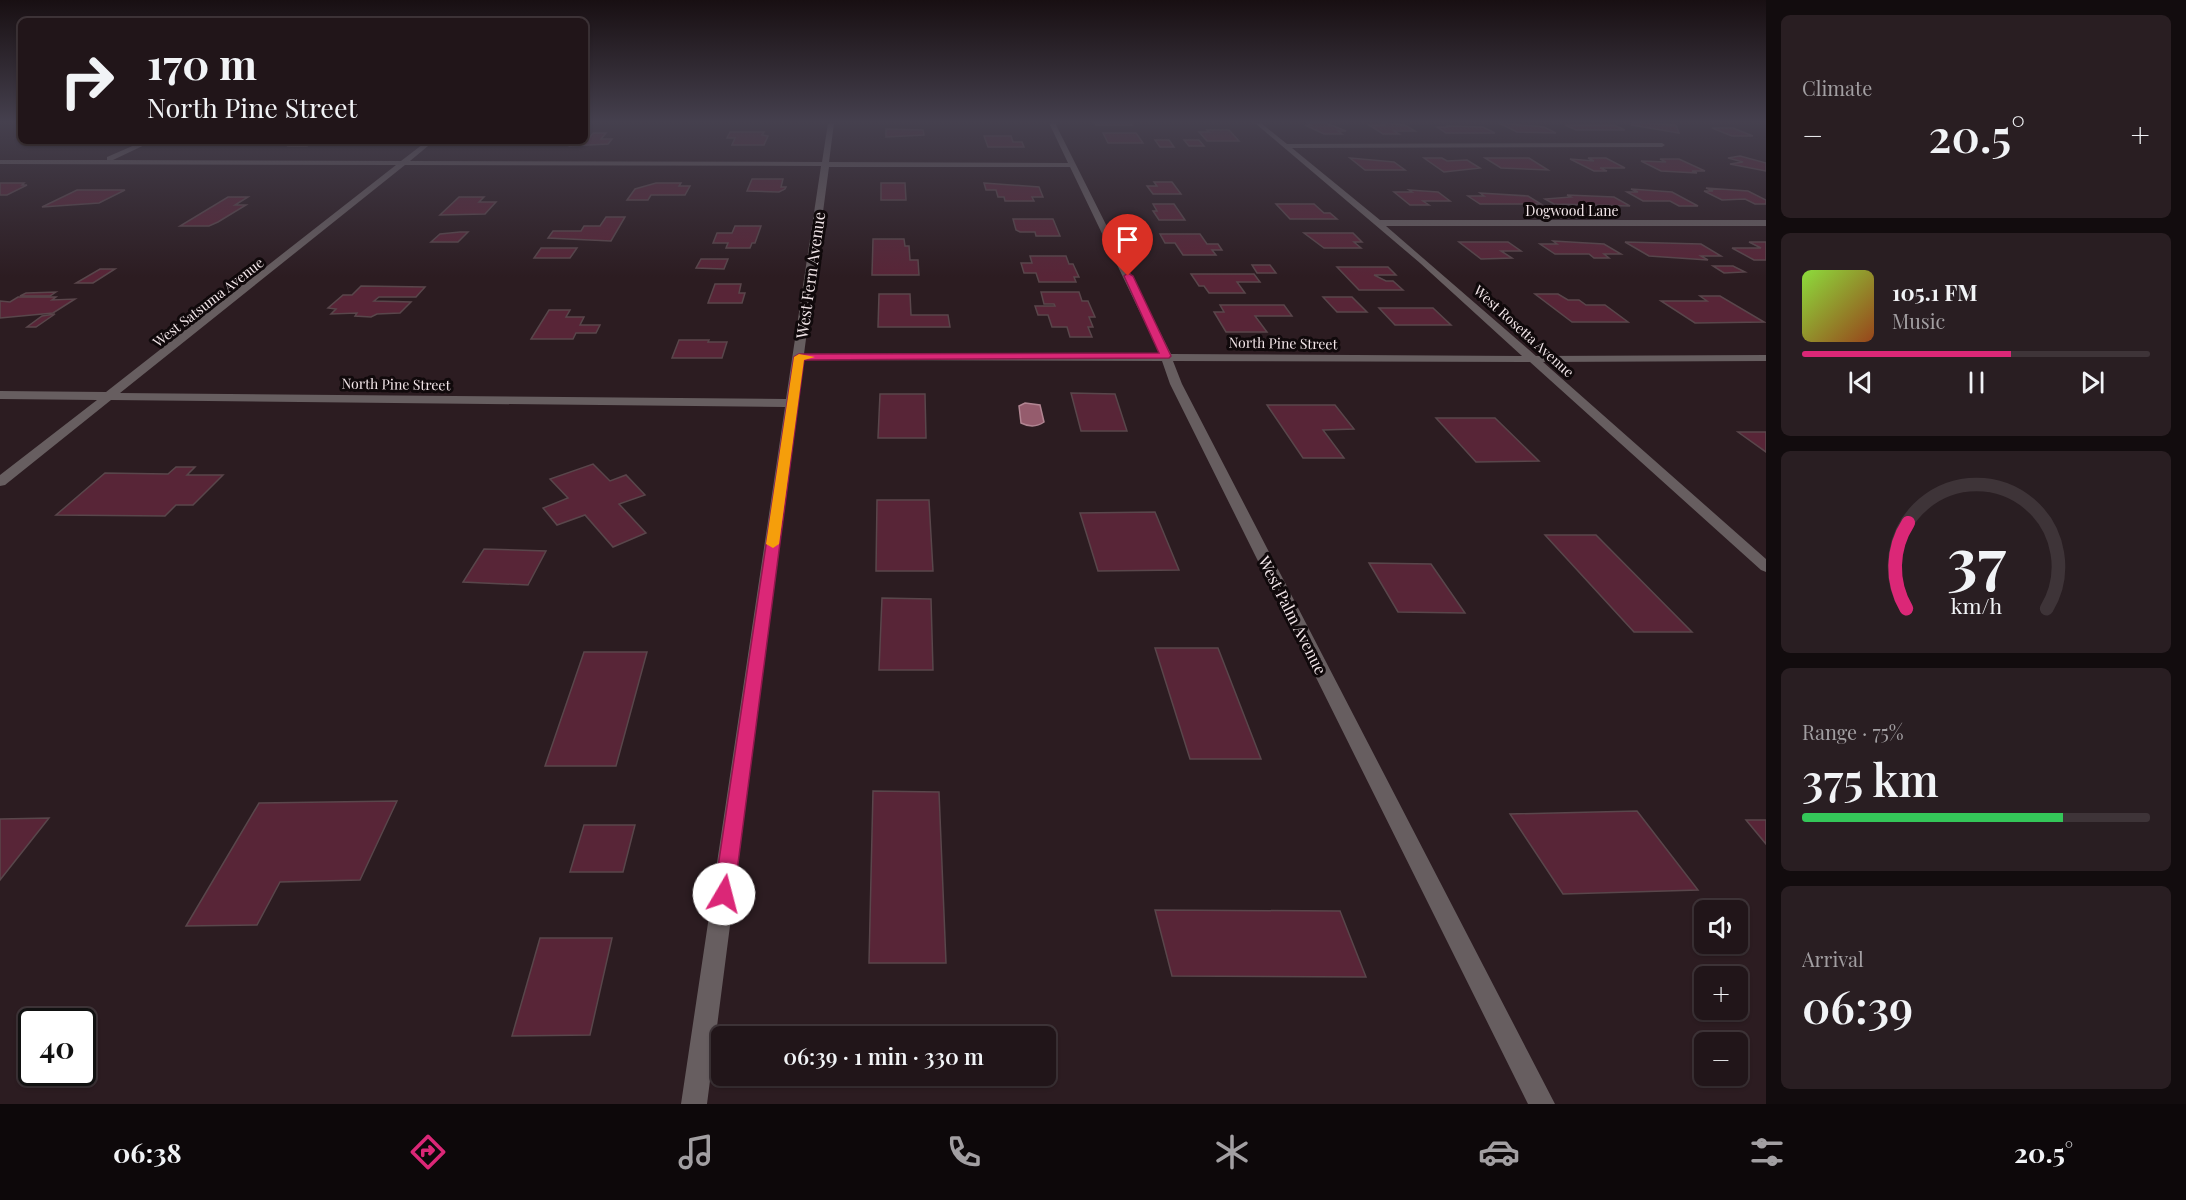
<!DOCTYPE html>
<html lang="en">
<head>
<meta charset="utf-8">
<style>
	body { margin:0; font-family:"Playfair Display",serif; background:#291e22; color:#f1f3f6; height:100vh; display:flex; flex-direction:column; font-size:22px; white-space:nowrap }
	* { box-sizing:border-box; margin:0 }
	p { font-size:20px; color:#a29fa2 }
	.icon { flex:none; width:33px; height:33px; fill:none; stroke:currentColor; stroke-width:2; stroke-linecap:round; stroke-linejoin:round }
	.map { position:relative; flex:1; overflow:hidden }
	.sheet { display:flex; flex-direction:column; gap:15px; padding:15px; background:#120c0e; width:420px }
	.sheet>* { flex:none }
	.hud { position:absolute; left:18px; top:18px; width:570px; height:126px; border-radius:9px; box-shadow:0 2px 4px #0004,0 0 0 2px #3e3438; background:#211519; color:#f1f3f6; overflow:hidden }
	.controls { position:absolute; left:1694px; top:900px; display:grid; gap:12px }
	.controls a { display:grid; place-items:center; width:54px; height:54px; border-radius:9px; background:#211519; box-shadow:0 2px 4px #0004,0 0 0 2px #3e3438; font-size:30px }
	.speed { position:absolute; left:18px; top:1008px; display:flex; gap:12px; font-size:30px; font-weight:700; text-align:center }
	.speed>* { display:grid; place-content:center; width:78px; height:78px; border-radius:50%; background:#211519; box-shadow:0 2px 4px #0004,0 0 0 2px #3e3438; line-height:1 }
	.speed .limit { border:3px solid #111; border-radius:9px; background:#fff; color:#111 }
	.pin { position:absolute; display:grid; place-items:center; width:51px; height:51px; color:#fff; margin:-62px -26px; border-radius:50% 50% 50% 0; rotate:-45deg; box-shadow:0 0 6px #0007 }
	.pin .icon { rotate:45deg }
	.me { position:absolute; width:66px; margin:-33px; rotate:8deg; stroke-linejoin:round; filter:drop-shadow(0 0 4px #0008) }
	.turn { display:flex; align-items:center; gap:21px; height:126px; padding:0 30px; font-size:27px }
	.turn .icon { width:78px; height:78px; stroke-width:2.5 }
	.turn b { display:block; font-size:42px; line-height:51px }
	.big { font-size:45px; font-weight:600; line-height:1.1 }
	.sheet .tile { flex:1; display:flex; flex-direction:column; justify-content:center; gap:9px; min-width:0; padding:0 21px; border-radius:9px; background:#291e22 }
	.sheet .dial { align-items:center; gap:0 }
	.dial svg { height:156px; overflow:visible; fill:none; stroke:#3e3438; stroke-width:7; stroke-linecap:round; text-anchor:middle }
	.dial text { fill:#f1f3f6; stroke:none }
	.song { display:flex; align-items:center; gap:18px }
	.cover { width:72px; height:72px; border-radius:9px; background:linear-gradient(135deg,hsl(90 70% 55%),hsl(20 70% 35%)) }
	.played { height:6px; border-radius:3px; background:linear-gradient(90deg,#db2777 60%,#3e3438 60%) }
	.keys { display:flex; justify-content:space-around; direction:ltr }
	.heat { display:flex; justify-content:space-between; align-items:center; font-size:33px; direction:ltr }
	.charge { height:9px; border-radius:4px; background:linear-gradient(90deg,#34c759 75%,#3e3438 0) }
	.trip { position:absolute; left:711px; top:1026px; width:345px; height:60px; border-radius:9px; background:#211519; box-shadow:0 2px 4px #0004,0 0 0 2px #3e3438; font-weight:600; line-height:60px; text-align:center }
	.menu { display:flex; height:96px; justify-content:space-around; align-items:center; background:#0d080a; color:#a29fa2 }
	.menu .icon { width:42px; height:42px }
	.menu .on { color:#db2777 }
	.menu b { font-size:27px; color:#f1f3f6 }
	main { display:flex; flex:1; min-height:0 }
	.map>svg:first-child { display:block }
	.water { fill:#955c6d; stroke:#b18592; stroke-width:1.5 }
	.building { fill:#582537; stroke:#59464b; stroke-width:1.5 }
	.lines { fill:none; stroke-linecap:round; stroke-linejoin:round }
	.minor { fill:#675e60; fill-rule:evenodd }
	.route { fill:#db2777; stroke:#8e194d; stroke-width:1.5 }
	.slow { fill:#f59e0b }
	.labels { text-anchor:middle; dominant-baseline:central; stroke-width:6; stroke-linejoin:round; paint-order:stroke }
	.far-street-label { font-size:14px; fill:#f2e6e9; stroke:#10090b }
	.street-label { font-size:16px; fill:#f2e6e9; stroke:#10090b }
</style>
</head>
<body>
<main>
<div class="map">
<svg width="1766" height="1104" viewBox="0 0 1766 1104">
	<rect width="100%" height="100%" fill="#2c1c21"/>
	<path class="water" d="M1025,403L1040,405L1044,422C1037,427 1029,427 1021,423L1019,406Z"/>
	<g class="building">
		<path d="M1095,123H1130L1132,125H1096Z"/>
		<path d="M1308,123H1326L1346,131H1338L1342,134H1324L1305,125H1311Z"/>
		<path d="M1381,123L1405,125L1415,131H1394L1399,134H1383L1369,125H1384Z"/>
		<path d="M1499,123L1544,127L1556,133L1517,132Z"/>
		<path d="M1632,123L1676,125L1679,133L1632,125Z"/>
		<path d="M1565,125H1614L1625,130H1576Z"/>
		<path d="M1446,126L1483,127L1495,133H1446L1437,127H1448Z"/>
		<path d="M1712,128H1733L1753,136H1732Z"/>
		<path d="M886,129L923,130L924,135L886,137Z"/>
		<path d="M1207,130H1229L1239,141H1207L1199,132H1209Z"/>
		<path d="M730,132H764L762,135L768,136L764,145H732L735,138H727Z"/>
		<path d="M593,133H606L601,139H612L608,144L570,146L575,141L588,140Z"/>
		<path d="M1103,133H1136L1143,143H1108Z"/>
		<path d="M984,136H1011L1013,142H1022L1024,147H988Z"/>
		<path d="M1155,140H1169L1174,147H1160Z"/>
		<path d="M1184,140H1199L1204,146H1189Z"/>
		<path d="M49,141H110L104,144L43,143Z"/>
		<path d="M179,141H224L216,145H170Z"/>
		<path d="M272,141H315L307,146H289L294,143L268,144Z"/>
		<path d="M478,141H531L526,145H474Z"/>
		<path d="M1740,156L1766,163V171L1730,164L1743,162L1728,158Z"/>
		<path d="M1350,158L1394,162L1405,170H1365Z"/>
		<path d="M1424,158H1442L1447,161L1467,160L1480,168L1444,172Z"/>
		<path d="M1485,158H1529L1548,170L1501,168Z"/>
		<path d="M1588,158H1606L1625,168H1600L1607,171H1594L1570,159L1594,161Z"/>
		<path d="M1660,159H1679L1705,171H1692L1697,173L1661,171L1641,161L1666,162Z"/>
		<path d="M752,179H783L781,187H786L785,189L779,192L747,191Z"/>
		<path d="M1154,182H1172L1181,194H1153L1147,186H1157Z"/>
		<path d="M0,183H24L22,185H27L7,195H0Z"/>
		<path d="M656,183H681L679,186H690L685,195H651L648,200H627L635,189Z"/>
		<path d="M881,183H905L906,200H881Z"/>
		<path d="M984,183L1039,187L1043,197H1032L1034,201H1005L1004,197H998L996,190H986Z"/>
		<path d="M1706,188L1748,191L1766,200V204H1755L1745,199L1722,200L1704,191H1713Z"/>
		<path d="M1631,189L1672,192L1698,206H1679L1670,201H1643L1627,192H1638Z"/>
		<path d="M77,190H125L99,203L42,207Z"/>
		<path d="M1409,190L1438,192L1450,201H1423L1429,205H1410L1394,192H1412Z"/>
		<path d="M1480,193L1528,196L1541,204H1480L1468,196H1484Z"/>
		<path d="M1567,195L1614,197L1630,206L1554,204L1545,199L1571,197Z"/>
		<path d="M228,197H248L235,205H246L218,222L209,226H180Z"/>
		<path d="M459,197H484L479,202H496L485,214L440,215Z"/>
		<path d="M1153,204H1174L1185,220H1159L1153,211H1157Z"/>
		<path d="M1276,204H1314L1324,213H1330L1337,219H1290Z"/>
		<path d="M606,217H625L611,241L548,238L553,231H581L584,226H600Z"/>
		<path d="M1013,219H1053L1060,236H1036L1035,232H1020L1016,230Z"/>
		<path d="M735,226H761L755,243H752L750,248H726L728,243H713L717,233H732Z"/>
		<path d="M460,232H468L458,242H431L440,234Z"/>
		<path d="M1304,233H1353L1362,242H1354L1361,248H1324Z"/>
		<path d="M1160,234H1200L1207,244H1218L1222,250H1212L1216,255H1183L1175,243H1165Z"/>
		<path d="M873,239H904L905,246H909L910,260H918L919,275H872Z"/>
		<path d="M1553,241L1604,244L1621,254H1604L1609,258H1594L1589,254H1555L1540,244H1557Z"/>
		<path d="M1459,242H1508L1521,251H1501L1512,258L1481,259Z"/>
		<path d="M1625,242L1701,244L1721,256H1701L1708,260L1649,256Z"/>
		<path d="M1749,242H1766V260H1754L1732,248H1761Z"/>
		<path d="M541,248H577L570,258H534Z"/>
		<path d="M1030,256H1066L1069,264H1073L1079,277H1074L1076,282H1039L1036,273H1024L1021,263H1032Z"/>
		<path d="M701,259H728L724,269L696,268Z"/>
		<path d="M1252,265H1270L1276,273H1257Z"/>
		<path d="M1713,266H1733L1745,272L1724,273Z"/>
		<path d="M1337,267H1388L1396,275H1374L1386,281H1393L1403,290H1359Z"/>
		<path d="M100,269H115L93,283H76Z"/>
		<path d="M1191,274H1254L1260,282H1237L1245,293H1209L1204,286H1199Z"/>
		<path d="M715,284H741L739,293H745L742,303H708Z"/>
		<path d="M361,286L425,287L416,297H379L374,301L411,302L400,313L377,314L371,317L355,316L357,313L331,314L336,309L328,308L343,295H352Z"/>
		<path d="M56,292L50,296H20L26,293Z"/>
		<path d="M1041,292H1079L1082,301H1088L1095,317H1089L1093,327H1088L1092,337H1070L1067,327H1052L1048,315H1038L1035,306H1055L1054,304H1044Z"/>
		<path d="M879,294H910L911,315H948L950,327H878Z"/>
		<path d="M1535,294H1558L1568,300H1579L1586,305H1605L1628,322H1572Z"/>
		<path d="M1700,296H1720L1764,322L1695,323L1661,301H1707Z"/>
		<path d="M18,297H56L52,300L75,299L53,313L0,318V301L10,302Z"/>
		<path d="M1323,297H1352L1367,312H1337Z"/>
		<path d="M1220,305H1284L1292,316H1255L1267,332H1226L1214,312H1224Z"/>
		<path d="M1379,308H1433L1451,325H1395Z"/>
		<path d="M549,310H570L566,317H584L580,325H600L596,333H576L573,339H531Z"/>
		<path d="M55,314L36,327H27L42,316Z"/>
		<path d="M679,340H709L708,342H727L722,358H672Z"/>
		<path d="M1071,393L1115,394L1127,431H1081Z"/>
		<path d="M880,394H925L926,438H878Z"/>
		<path d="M1267,405H1335L1354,429L1323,430L1344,458H1303Z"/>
		<path d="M1436,418H1495L1539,461L1476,462Z"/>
		<path d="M1738,432H1766V452Z"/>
		<path d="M593,464L610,481L626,475L645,495L619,504L646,533L613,547L585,515L557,525L543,508L568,498L550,479Z"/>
		<path d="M176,467H195L187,475H223L193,505H176L165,516L56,515L105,473L168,474Z"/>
		<path d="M877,500H929L933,571H876Z"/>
		<path d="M1155,512L1179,570L1098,571L1080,513Z"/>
		<path d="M1545,535H1596L1692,632H1634Z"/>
		<path d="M484,549L546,551L528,585L463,582Z"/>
		<path d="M1369,563L1431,564L1465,613L1398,612Z"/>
		<path d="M882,598L931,599L933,670H879Z"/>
		<path d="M1155,648H1218L1261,759H1190Z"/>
		<path d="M584,652H647L616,766H545Z"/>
		<path d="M873,791L939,792L946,963H869Z"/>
		<path d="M397,801L360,880L280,882L257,925L186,926L259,803Z"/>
		<path d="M1637,811L1698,890L1563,894L1510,814Z"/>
		<path d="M49,818L0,880V819Z"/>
		<path d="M1746,820H1766V844Z"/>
		<path d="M584,825H635L623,872H570Z"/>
		<path d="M1155,910L1340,911L1366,977L1172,976Z"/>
		<path d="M540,938H612L590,1035L512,1036Z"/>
	</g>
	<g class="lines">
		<path class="minor" d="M828,123H834L829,162L1068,163L1049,123H1055L1171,354L1522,356L1420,263L1255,123H1261L1287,144L1662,143L1665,145L1662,147L1292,148L1380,220H1766V226H1386L1536,356L1766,355V361L1543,362L1766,559V572L1761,570L1530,362L1173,361L1182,384L1555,1104H1528L1170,384L1162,361L803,360L707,1104H681L785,407L111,400L5,485L0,486V475L97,400L0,399V391L106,392L396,165L0,164V160H107V157L144,141H153L113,160L401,161L427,141H434L410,161L822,162ZM405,165L821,166L786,399L120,393ZM829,167H1070L1160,354H804Z"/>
	</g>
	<linearGradient id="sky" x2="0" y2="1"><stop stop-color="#180f12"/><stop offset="0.44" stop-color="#45404e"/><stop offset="1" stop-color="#45404e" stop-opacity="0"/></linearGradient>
	<rect width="1766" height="277" fill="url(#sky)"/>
	<path class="route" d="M1128,273L1133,276L1171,356L1169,358L804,360L734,894L731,900L724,903L717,900L714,894L794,357L799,354L1159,353L1124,276Z"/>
	<path class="slow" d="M799,354L815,357L804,360L779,544L773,548L766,544L794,357Z"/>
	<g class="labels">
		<g class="far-street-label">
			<text x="1572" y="210">Dogwood Lane</text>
			<text transform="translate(208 302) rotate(-38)">West Satsuma Avenue</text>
			<text transform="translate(1524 331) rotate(42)">West Rosetta Avenue</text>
			<text transform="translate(1283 343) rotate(1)">North Pine Street</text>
			<text transform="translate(396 384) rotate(1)">North Pine Street</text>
		</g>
		<g class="street-label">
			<text transform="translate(810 275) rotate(-82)">West Fern Avenue</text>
			<text transform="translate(1293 615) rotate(63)">West Palm Avenue</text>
		</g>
	</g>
</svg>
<div class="controls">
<a><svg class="icon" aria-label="sound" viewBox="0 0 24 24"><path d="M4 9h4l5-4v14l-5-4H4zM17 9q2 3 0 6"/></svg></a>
<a>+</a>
<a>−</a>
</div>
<div class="speed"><div class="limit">40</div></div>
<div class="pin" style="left:1128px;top:276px;background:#d93025"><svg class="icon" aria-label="arrive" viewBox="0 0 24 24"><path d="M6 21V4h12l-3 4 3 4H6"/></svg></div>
<svg class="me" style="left:724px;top:894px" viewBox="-20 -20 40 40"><circle r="19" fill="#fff"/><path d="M0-13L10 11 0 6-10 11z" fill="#db2777"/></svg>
<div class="trip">06:39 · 1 min · 330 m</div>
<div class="hud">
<div class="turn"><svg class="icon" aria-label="right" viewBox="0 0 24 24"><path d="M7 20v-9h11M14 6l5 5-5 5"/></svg><div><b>170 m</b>North Pine Street</div></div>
</div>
</div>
<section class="sheet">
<div class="tile"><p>Climate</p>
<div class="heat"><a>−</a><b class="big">20.5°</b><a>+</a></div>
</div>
<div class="tile">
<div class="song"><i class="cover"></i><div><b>105.1 FM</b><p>Music</p></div></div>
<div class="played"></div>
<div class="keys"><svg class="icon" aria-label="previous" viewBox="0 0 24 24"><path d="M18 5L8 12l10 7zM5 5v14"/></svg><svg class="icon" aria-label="pause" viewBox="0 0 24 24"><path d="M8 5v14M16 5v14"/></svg><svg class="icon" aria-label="next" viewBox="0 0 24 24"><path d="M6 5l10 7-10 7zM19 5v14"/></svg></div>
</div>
<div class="tile dial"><svg viewBox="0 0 100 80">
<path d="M14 69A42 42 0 1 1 86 69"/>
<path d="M14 69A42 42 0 0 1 15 25" stroke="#db2777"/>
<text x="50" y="56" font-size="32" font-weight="700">37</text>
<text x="50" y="72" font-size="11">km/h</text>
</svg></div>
<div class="tile"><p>Range · 75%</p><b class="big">375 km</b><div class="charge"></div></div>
<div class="tile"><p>Arrival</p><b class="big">06:39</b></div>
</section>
</main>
<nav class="menu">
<b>06:38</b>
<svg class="icon on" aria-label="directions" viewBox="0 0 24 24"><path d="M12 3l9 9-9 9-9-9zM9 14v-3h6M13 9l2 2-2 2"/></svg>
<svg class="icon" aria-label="music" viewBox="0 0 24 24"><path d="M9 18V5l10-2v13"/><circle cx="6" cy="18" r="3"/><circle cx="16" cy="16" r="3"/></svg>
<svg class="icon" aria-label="phone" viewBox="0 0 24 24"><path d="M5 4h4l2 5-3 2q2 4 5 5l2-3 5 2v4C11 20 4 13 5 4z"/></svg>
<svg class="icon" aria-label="climate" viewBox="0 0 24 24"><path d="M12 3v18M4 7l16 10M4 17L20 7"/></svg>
<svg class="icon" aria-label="car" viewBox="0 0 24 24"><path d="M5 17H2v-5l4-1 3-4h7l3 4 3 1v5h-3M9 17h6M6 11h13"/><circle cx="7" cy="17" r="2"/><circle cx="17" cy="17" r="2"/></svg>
<svg class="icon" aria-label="filters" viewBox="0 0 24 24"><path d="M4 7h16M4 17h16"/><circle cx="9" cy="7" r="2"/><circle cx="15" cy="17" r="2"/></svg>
<b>20.5°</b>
</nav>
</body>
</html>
